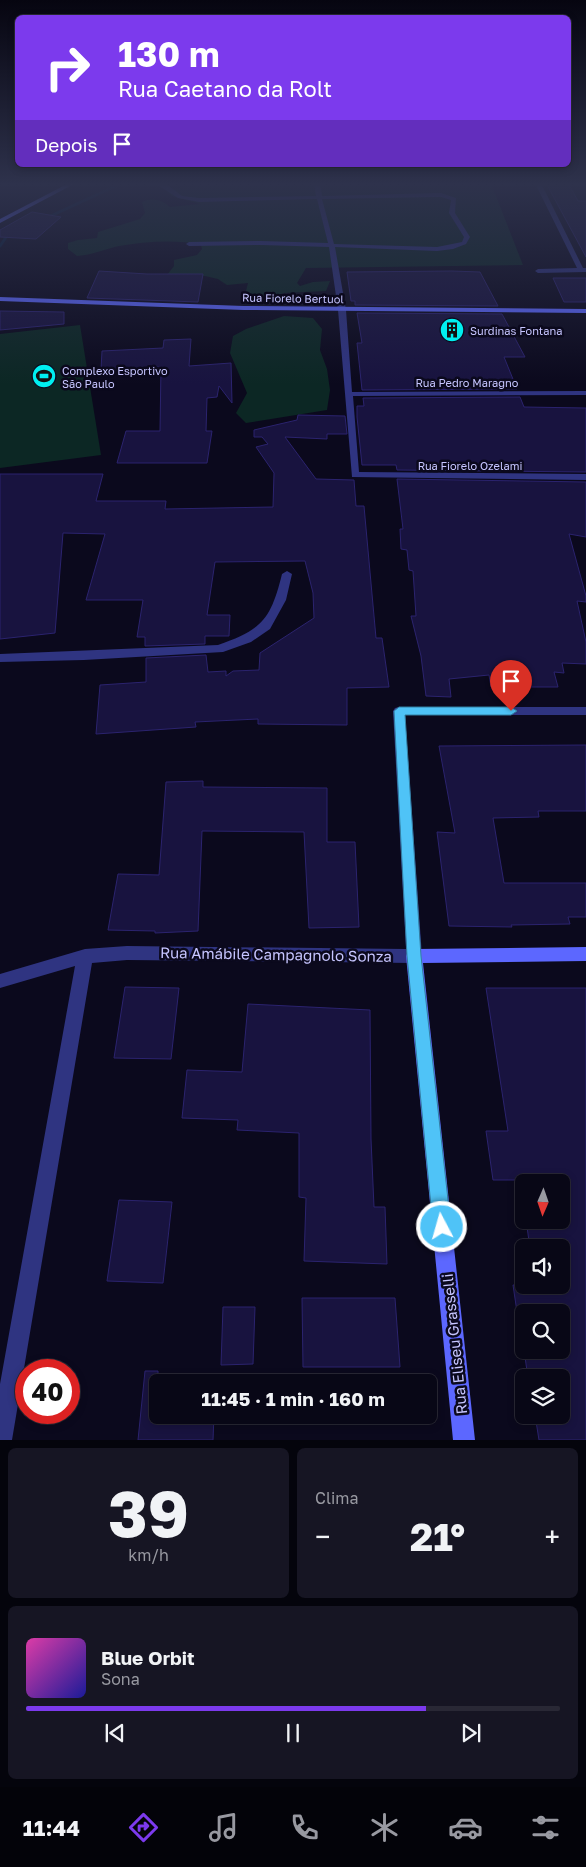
<!DOCTYPE html>
<html lang="pt">
<head>
<meta charset="utf-8">
<style>
	body { margin:0; font-family:"Golos Text",sans-serif; background:#161523; color:#f1f3f6; height:100vh; display:flex; flex-direction:column; font-size:19px; white-space:nowrap }
	* { box-sizing:border-box; margin:0 }
	p { font-size:16px; color:#9899a1 }
	.icon { flex:none; width:28px; height:28px; fill:none; stroke:currentColor; stroke-width:2; stroke-linecap:round; stroke-linejoin:round }
	.map { position:relative; height:1440px; overflow:hidden }
	.side { display:flex; flex-direction:column; gap:8px; padding:8px; background:#04040c; flex:1 }
	.side>* { flex:none }
	.banner { position:absolute; left:15px; top:15px; width:556px; height:152px; border-radius:8px; box-shadow:0 2px 8px #0003,0 0 0 1px #292835; background:#7c3aed; color:#fff; overflow:hidden }
	.needle { width:32px; rotate:182deg }
	.controls { position:absolute; left:515px; top:1174px; display:grid; gap:10px }
	.controls a { display:grid; place-items:center; width:55px; height:55px; border-radius:8px; background:#080716; box-shadow:0 2px 8px #0003,0 0 0 1px #292835; font-size:25px }
	.speed { position:absolute; left:15px; top:1359px; display:flex; gap:10px; font-size:25px; font-weight:700; text-align:center }
	.speed>* { display:grid; place-content:center; width:65px; height:65px; border-radius:50%; background:#080716; box-shadow:0 2px 8px #0003,0 0 0 1px #292835; line-height:1 }
	.speed .limit { border:8px solid #d22; background:#fff; color:#111 }
	.pin { position:absolute; display:grid; place-items:center; width:42px; height:42px; color:#fff; margin:-51px -21px; border-radius:50% 50% 50% 0; rotate:-45deg; box-shadow:0 0 5px #0007 }
	.pin .icon { rotate:45deg }
	.me { position:absolute; width:55px; margin:-28px; rotate:354deg; stroke-linejoin:round; filter:drop-shadow(0 0 4px #0008) }
	.turn { display:flex; align-items:center; gap:18px; height:105px; padding:0 20px; font-size:22px }
	.turn .icon { width:65px; height:65px; stroke-width:2.5 }
	.turn b { display:block; font-size:35px; line-height:42px }
	.then { display:flex; align-items:center; height:48px; padding:0 20px; background:#0003; gap:10px; font-size:19px }
	.big { font-size:38px; font-weight:700; line-height:1.1 }
	.side .tile { flex:1; display:flex; flex-direction:column; justify-content:center; gap:8px; min-width:0; padding:0 18px; border-radius:8px; background:#161523 }
	.side .dial { align-items:center; gap:0 }
	.dial b { font-size:65px; line-height:1 }
	.song { display:flex; align-items:center; gap:15px }
	.cover { width:60px; height:60px; border-radius:8px; background:linear-gradient(135deg,hsl(320 70% 55%),hsl(240 70% 35%)) }
	.played { height:5px; border-radius:2px; background:linear-gradient(90deg,#7c3aed 75%,#292835 75%) }
	.keys { display:flex; justify-content:space-around; direction:ltr }
	.heat { display:flex; justify-content:space-between; align-items:center; font-size:28px; direction:ltr }
	.side .tiles { flex:1; display:grid; gap:8px; grid-template-columns:1fr 1fr }
	.tile:last-child { grid-column:span 2 }
	.trip { position:absolute; left:149px; top:1374px; width:288px; height:50px; border-radius:8px; background:#080716; box-shadow:0 2px 8px #0003,0 0 0 1px #292835; font-weight:700; line-height:50px; text-align:center }
	.tab-bar { display:flex; height:80px; justify-content:space-around; align-items:center; background:#030309; color:#9899a1 }
	.tab-bar .icon { width:35px; height:35px }
	.tab-bar .current { color:#7c3aed }
	.tab-bar b { font-size:22px; color:#f1f3f6 }
	.map>svg:first-child { display:block }
	.green { fill:#0c2724 }
	.lines { fill:none; stroke-linecap:round; stroke-linejoin:round }
	.stream { stroke:#041d3b; stroke-width:3 }
	.building { fill:#18133f; stroke:#2b236e }
	.street { fill:#2f3481; fill-rule:evenodd }
	.secondary { fill:#5c67ff; fill-rule:evenodd }
	.route { fill:#4fc3f7; stroke:#337fa1 }
	.labels { text-anchor:middle; dominant-baseline:central; stroke-width:5; stroke-linejoin:round; paint-order:stroke }
	.far-street-label { font-size:11px; fill:#c6c5ff; stroke:#0b091d }
	.far-poi-label { font-size:11px; fill:#c6c5ff; stroke:#0b091d; text-anchor:start }
	.near-street-label { font-size:15px; fill:#c6c5ff; stroke:#0b091d }
</style>
</head>
<body>
<div class="map">
<svg width="586" height="1440" viewBox="0 0 586 1440">
	<rect width="100%" height="100%" fill="#0b091d"/>
	<g class="green">
		<path d="M229,183L306,186L312,183H504L492,186L523,265L306,268L297,283L300,286L313,282L330,281L326,291L284,293L254,303L246,291L248,283L227,285L218,279L205,276L167,275L174,266V260L197,255L202,249L201,245C175,239 145,242 119,246C105,249 92,255 77,256L68,249V243L78,240L97,238L98,232L140,219L145,213L142,202C153,197 162,200 170,207L200,204L172,196L168,193L172,188Z"/>
		<path d="M284,316L313,318L322,329L320,350L327,369L330,390L327,410L246,423L236,413L247,393L230,353L233,336L246,329Z"/>
		<path d="M80,325L101,455L0,468V334Z"/>
	</g>
	<g class="lines">
		<g class="stream">
			<path d="M44,219L118,185"/>
			<path d="M0,246L7,236L13,233"/>
		</g>
	</g>
	<g class="building">
		<path d="M546,183H568L578,201H586V257Z"/>
		<path d="M32,212L61,217L36,239L0,237V230Z"/>
		<path d="M99,271L147,274H203L198,302L87,298Z"/>
		<path d="M452,271L480,272L498,306L355,305V301H351L347,272Z"/>
		<path d="M553,278H586V302H564Z"/>
		<path d="M0,311L64,312V324L0,330Z"/>
		<path d="M357,313L502,314L525,357H504L517,389L362,390L357,343H362Z"/>
		<path d="M191,339L189,366L231,363L232,403L219,386L217,397L207,398L206,431H212L207,463H117L126,431H160L161,367L101,370L102,351L163,348L164,340Z"/>
		<path d="M520,397L524,407L586,408V472L397,470L396,465H362L357,417V406H364L363,398Z"/>
		<path d="M298,415L345,416L347,434H327V439L285,437L316,479L354,480L356,506H364L376,638H382L389,687L347,688V725L258,724V719L195,722L196,727L96,734L100,685L146,682V658L206,655L208,672L226,671V676L233,671L259,670L260,653L314,618L313,593L305,561L215,562L207,615H230L229,636H205V644L145,646V637H137L143,600H86L105,534L63,533L55,633L0,639V474H103L96,501H166L165,509L273,507L274,473L256,447L268,444L262,437H254V430L297,420Z"/>
		<path d="M397,479L586,482V537L569,534L586,596V602L577,601L586,642V664L562,663L564,673L554,672L558,687H491L489,675L449,679L451,697L426,696L421,656L411,616H416L413,571L409,570L407,550L401,549L400,529H403Z"/>
		<path d="M586,745V811H538L539,817L493,818L504,883H586V917H568L570,924L511,925L512,927L449,926L437,832L455,833L439,746Z"/>
		<path d="M203,781V787L327,788V842H355L359,927L309,928L304,832L202,831L198,931L155,933V931L108,930L118,874L159,875L166,782Z"/>
		<path d="M125,987L179,988L171,1059L114,1058Z"/>
		<path d="M486,988H586V1440H539L535,1415H561V1378H528L524,1350H561V1312H517L513,1285H561V1248H530L526,1220H561V1180H493L486,1131H508Z"/>
		<path d="M248,1004L370,1010L371,1139L374,1207H385L387,1264L304,1261L306,1198L299,1197V1133L237,1130L238,1120L182,1118L187,1070L242,1072Z"/>
		<path d="M119,1200L172,1202L163,1283L107,1281Z"/>
		<path d="M302,1298H395L400,1367H303Z"/>
		<path d="M223,1307H255L253,1364L221,1365Z"/>
		<path d="M145,1371H158V1415H214L213,1440H138Z"/>
	</g>
	<g class="lines">
		<g class="street">
			<path d="M141,183H162L168,185L182,196L199,198L316,196L314,183H320L322,196L441,193L456,198L455,213L470,237L466,244L453,249L437,251L335,247L346,310L352,392L586,391V395L353,396L359,472L586,474V480L352,477L338,310L329,247L261,245L189,246L186,244L189,242L261,241L328,243L317,199L199,202L178,198L159,186ZM441,197L451,200L449,213L464,237L462,242L437,247L334,244L322,199Z"/>
			<path d="M535,183H541L583,268H586V272L538,273L535,271L538,269L577,268Z"/>
			<path d="M287,571L292,574L286,600L270,629L251,642L223,652L84,660L0,662V654L218,645C262,630 271,619 282,574Z"/>
			<path d="M399,707H586V715H405L422,956L420,961L414,963L127,960L92,963L12,1440H0V1384L75,966L0,988V974L85,949L127,946L406,949L393,711L395,708Z"/>
		</g>
		<g class="secondary">
			<path d="M69,183H76L0,223V219Z"/>
			<path d="M0,297L244,306L586,309V313L244,310L0,301Z"/>
			<path d="M586,947V961L423,963L475,1440H453L406,956L408,951L414,949Z"/>
		</g>
	</g>
	<linearGradient id="sky" x2="0" y2="1"><stop stop-color="#060510"/><stop offset="0.48" stop-color="#2e324c"/><stop offset="1" stop-color="#2e324c" stop-opacity="0"/></linearGradient>
	<rect width="586" height="384" fill="url(#sky)"/>
	<path class="route" d="M399,707H511L517,711L511,715H405L421,956L451,1227L448,1233L442,1235L436,1233L433,1227L407,956L394,711Z"/>
	<defs>
		<g id="building-disc" transform="scale(1.25)"><circle r="9.5" fill="#00eff0" stroke="#0b091d"/><path d="M-4-6H4V6H1V3H-1V6H-4ZM-2.5-4.3h1.7v1.8h-1.7ZM.8-4.3h1.7v1.8H.8ZM-2.5-1h1.7V.8h-1.7ZM.8-1h1.7V.8H.8Z" fill="#111"/></g>
		<g id="stadium-disc" transform="scale(1.25)"><circle r="9.5" fill="#00eff0" stroke="#0b091d"/><path d="M0-5a6.5 5 0 1 0 0 10a6.5 5 0 1 0 0-10ZM-3.5-1.8h7v3.6h-7Z" fill="#111"/></g>
	</defs>
	<g fill-rule="evenodd">
		<use href="#building-disc" x="452" y="330"/>
		<use href="#stadium-disc" x="44" y="376"/>
	</g>
	<g class="labels">
		<g class="far-street-label">
			<text transform="translate(293 298) rotate(1)">Rua Fiorelo Bertuol</text>
			<text x="467" y="382">Rua Pedro Maragno</text>
			<text x="470" y="465">Rua Fiorelo Ozelami</text>
		</g>
		<g class="far-poi-label">
			<text x="470" y="330">Surdinas Fontana</text>
			<text x="62" y="370">Complexo Esportivo<tspan x="62" dy="13">São Paulo</tspan></text>
		</g>
		<g class="near-street-label">
			<text transform="translate(276 954) rotate(1)">Rua Amábile Campagnolo Sonza</text>
			<text transform="translate(454 1344) rotate(-96)">Rua Eliseu Grasselli</text>
		</g>
	</g>
</svg>
<div class="controls">
<a><svg class="needle" viewBox="-14 -14 28 28"><path d="M0-13l5 13h-10z" fill="#e53935"/><path d="M0 13l5-13h-10z" fill="#9899a1"/></svg></a>
<a><svg class="icon" aria-label="sound" viewBox="0 0 24 24"><path d="M4 9h4l5-4v14l-5-4H4zM17 9q2 3 0 6"/></svg></a>
<a><svg class="icon" aria-label="search" viewBox="0 0 24 24"><circle cx="10" cy="10" r="6"/><path d="M15 15l6 6"/></svg></a>
<a><svg class="icon" aria-label="layers" viewBox="0 0 24 24"><path d="M12 4l9 5-9 5-9-5zM3 14l9 5 9-5"/></svg></a>
</div>
<div class="speed"><div class="limit">40</div></div>
<div class="pin" style="left:511px;top:711px;background:#d93025"><svg class="icon" aria-label="arrive" viewBox="0 0 24 24"><path d="M6 21V4h12l-3 4 3 4H6"/></svg></div>
<svg class="me" style="left:442px;top:1227px" viewBox="-20 -20 40 40"><circle r="17" fill="#4fc3f7" stroke="#fff" stroke-width="3"/><path d="M0-11L8 9 0 5-8 9z" fill="#fff"/></svg>
<div class="trip">11:45 · 1 min · 160 m</div>
<div class="banner">
<div class="turn"><svg class="icon" aria-label="right" viewBox="0 0 24 24"><path d="M7 20v-9h11M14 6l5 5-5 5"/></svg><div><b>130 m</b>Rua Caetano da Rolt</div></div>
<div class="then">Depois<svg class="icon" aria-label="arrive" viewBox="0 0 24 24"><path d="M6 21V4h12l-3 4 3 4H6"/></svg></div>
</div>
</div>
<section class="side">
<div class="tiles">
<div class="tile dial"><b>39</b><p>km/h</p></div>
<div class="tile"><p>Clima</p>
<div class="heat"><a>−</a><b class="big">21°</b><a>+</a></div>
</div>
<div class="tile">
<div class="song"><i class="cover"></i><div><b>Blue Orbit</b><p>Sona</p></div></div>
<div class="played"></div>
<div class="keys"><svg class="icon" aria-label="previous" viewBox="0 0 24 24"><path d="M18 5L8 12l10 7zM5 5v14"/></svg><svg class="icon" aria-label="pause" viewBox="0 0 24 24"><path d="M8 5v14M16 5v14"/></svg><svg class="icon" aria-label="next" viewBox="0 0 24 24"><path d="M6 5l10 7-10 7zM19 5v14"/></svg></div>
</div>
</div>
</section>
<nav class="tab-bar">
<b>11:44</b>
<svg class="icon current" aria-label="directions" viewBox="0 0 24 24"><path d="M12 3l9 9-9 9-9-9zM9 14v-3h6M13 9l2 2-2 2"/></svg>
<svg class="icon" aria-label="music" viewBox="0 0 24 24"><path d="M9 18V5l10-2v13"/><circle cx="6" cy="18" r="3"/><circle cx="16" cy="16" r="3"/></svg>
<svg class="icon" aria-label="phone" viewBox="0 0 24 24"><path d="M5 4h4l2 5-3 2q2 4 5 5l2-3 5 2v4C11 20 4 13 5 4z"/></svg>
<svg class="icon" aria-label="climate" viewBox="0 0 24 24"><path d="M12 3v18M4 7l16 10M4 17L20 7"/></svg>
<svg class="icon" aria-label="car" viewBox="0 0 24 24"><path d="M5 17H2v-5l4-1 3-4h7l3 4 3 1v5h-3M9 17h6M6 11h13"/><circle cx="7" cy="17" r="2"/><circle cx="17" cy="17" r="2"/></svg>
<svg class="icon" aria-label="filters" viewBox="0 0 24 24"><path d="M4 7h16M4 17h16"/><circle cx="9" cy="7" r="2"/><circle cx="15" cy="17" r="2"/></svg>
</nav>
</body>
</html>
